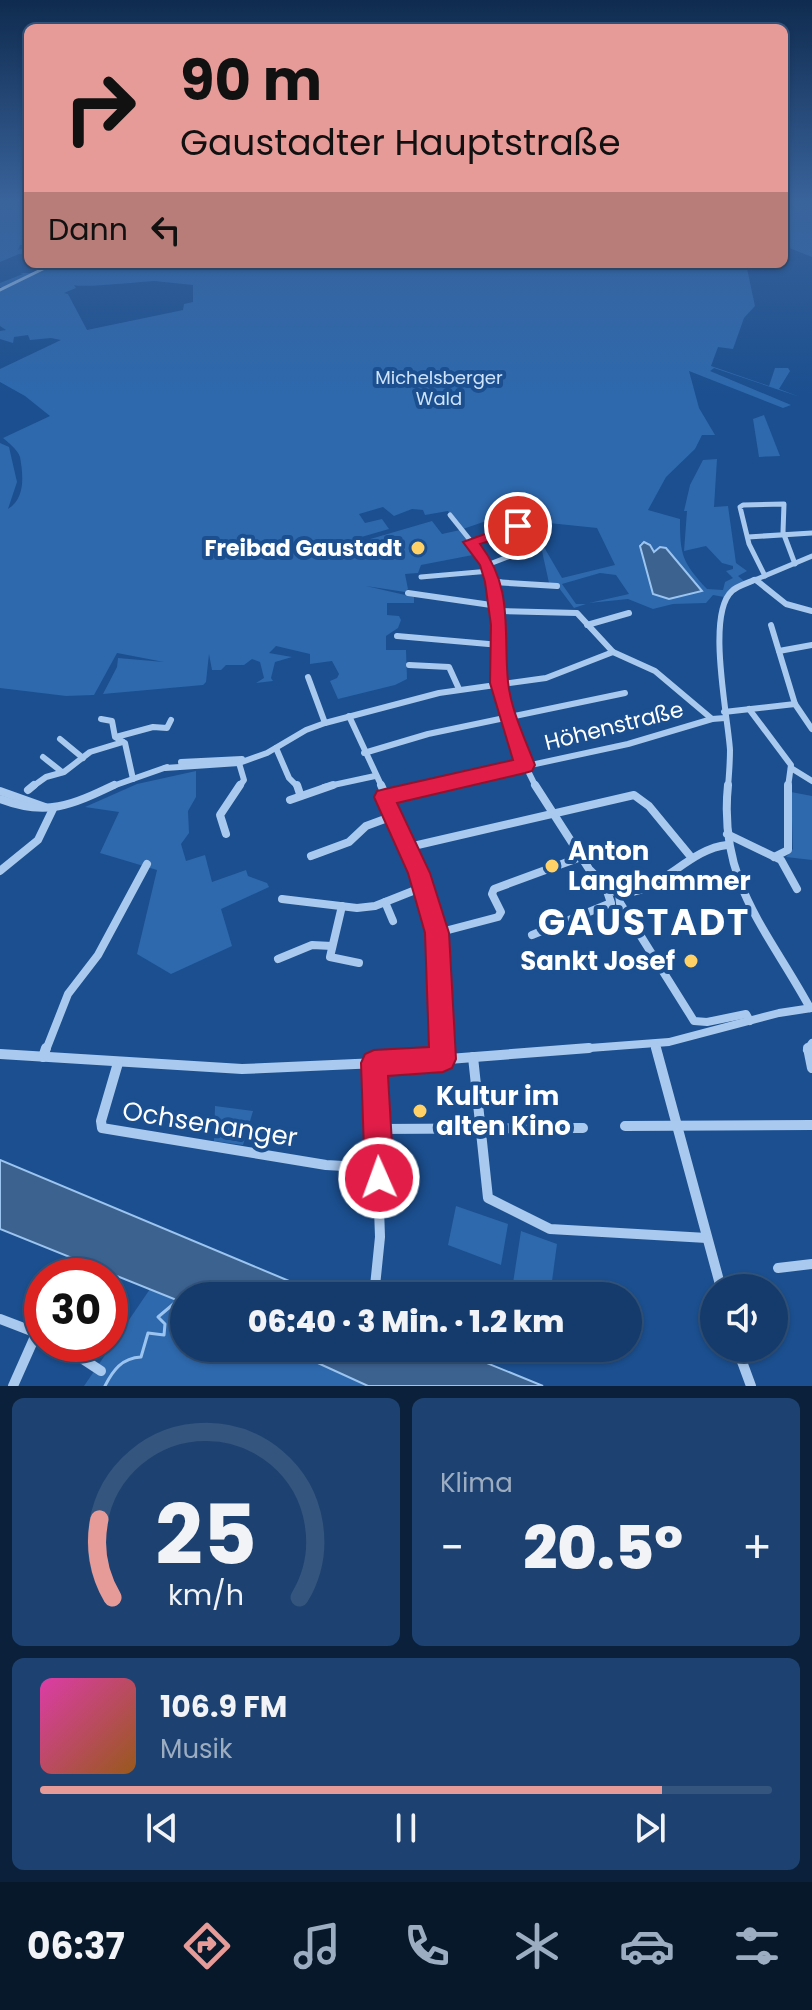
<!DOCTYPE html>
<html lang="de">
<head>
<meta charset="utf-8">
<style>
	body { margin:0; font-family:Poppins,sans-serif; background:#1d4271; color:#f1f3f6; height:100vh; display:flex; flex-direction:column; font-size:30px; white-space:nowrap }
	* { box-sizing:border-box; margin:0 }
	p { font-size:26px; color:#9dadc1 }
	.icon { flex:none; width:44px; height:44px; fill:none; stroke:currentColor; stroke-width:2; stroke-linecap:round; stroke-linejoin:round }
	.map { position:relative; height:1386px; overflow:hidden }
	.sheet { display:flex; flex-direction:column; gap:12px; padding:12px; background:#0b203b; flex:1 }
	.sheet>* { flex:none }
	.guide { position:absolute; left:24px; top:24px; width:764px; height:244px; border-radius:12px; box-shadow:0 2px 6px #0004,0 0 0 2px #33557e; background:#e69b98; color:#111; overflow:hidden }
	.buttons { position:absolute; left:700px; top:1274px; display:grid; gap:16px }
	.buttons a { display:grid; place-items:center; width:88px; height:88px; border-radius:50%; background:#143b6b; box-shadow:0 2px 6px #0004,0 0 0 2px #33557e; font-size:40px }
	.speed { position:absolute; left:24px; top:1258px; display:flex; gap:16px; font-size:40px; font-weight:700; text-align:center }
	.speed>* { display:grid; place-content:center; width:104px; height:104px; border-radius:50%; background:#143b6b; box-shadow:0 2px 6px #0004,0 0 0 2px #33557e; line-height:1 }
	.speed .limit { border:12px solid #d22; background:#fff; color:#111 }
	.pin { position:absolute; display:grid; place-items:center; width:68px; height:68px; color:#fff; margin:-34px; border:4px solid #fff; border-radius:50%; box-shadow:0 2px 8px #0007 }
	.me { position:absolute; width:88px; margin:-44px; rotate:358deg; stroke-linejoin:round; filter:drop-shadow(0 0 6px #0008) }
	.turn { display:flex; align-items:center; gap:28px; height:168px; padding:0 24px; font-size:36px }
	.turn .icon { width:104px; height:104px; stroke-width:2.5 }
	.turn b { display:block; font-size:56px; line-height:68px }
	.then { display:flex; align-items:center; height:76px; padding:0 24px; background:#0003; gap:16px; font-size:30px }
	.big { font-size:60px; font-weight:800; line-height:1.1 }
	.sheet .card { flex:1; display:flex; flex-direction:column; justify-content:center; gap:12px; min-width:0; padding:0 28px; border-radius:12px; background:#1d4271 }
	.sheet .dial { align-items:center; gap:0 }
	.dial svg { height:208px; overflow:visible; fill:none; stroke:#33557e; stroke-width:7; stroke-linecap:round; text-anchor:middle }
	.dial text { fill:#f1f3f6; stroke:none }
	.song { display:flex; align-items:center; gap:24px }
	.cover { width:96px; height:96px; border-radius:12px; background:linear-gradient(135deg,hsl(320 70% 55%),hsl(30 70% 35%)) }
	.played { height:8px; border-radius:4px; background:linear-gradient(90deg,#e69b98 85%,#33557e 85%) }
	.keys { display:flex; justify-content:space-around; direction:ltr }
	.heat { display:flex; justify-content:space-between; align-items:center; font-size:44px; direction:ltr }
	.sheet .tiles { flex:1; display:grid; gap:12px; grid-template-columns:1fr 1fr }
	.card:last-child { grid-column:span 2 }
	.trip { position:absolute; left:170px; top:1282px; width:472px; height:80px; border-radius:40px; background:#143b6b; box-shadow:0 2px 6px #0004,0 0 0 2px #33557e; font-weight:800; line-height:80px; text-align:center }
	.menu { display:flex; height:128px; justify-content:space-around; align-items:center; background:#08182b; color:#9dadc1 }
	.menu .icon { width:56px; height:56px }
	.menu .selected { color:#e69b98 }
	.menu b { font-size:36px; color:#f1f3f6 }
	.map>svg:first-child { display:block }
	.green { fill:#2e69ad; fill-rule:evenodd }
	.water { fill:#3c6290; stroke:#9cc4f0; stroke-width:2 }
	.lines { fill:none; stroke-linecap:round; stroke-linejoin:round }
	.stream { stroke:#9cc4f0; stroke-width:3 }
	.minor-far4 { stroke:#a9c9ee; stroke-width:3 }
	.minor-far3 { stroke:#a9c9ee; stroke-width:5 }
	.minor-far2 { stroke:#a9c9ee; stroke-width:6 }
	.minor-far1 { stroke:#a9c9ee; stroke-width:8 }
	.minor { stroke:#a9c9ee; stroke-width:10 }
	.route { fill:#e11d48; stroke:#92132f; stroke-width:2 }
	.poi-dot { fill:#ffd166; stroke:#1b4f8f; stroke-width:3 }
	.labels { text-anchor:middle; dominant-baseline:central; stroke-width:8; stroke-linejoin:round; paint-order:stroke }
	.far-park-label { font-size:18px; fill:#cfe3fa; stroke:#1b4f8f }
	.poi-label { font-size:22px; font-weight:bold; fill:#fff; stroke:#1b4f8f; text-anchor:end }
	.street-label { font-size:22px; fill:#fff; stroke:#1b4f8f }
	.near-poi-label { font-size:26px; font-weight:bold; fill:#fff; stroke:#1b4f8f; text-anchor:start }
	.near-street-label { font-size:26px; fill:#fff; stroke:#1b4f8f }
	.near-district-label { font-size:36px; font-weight:bold; letter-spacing:2px; fill:#fff; stroke:#1b4f8f }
</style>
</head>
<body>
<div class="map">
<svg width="812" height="1386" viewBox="0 0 812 1386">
	<rect width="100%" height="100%" fill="#1b4f8f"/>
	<g class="green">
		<path d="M0,200L28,203V245H20L18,250L28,247V255L19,254L0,262Z"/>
		<path d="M784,200H812V257L784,246Z"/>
		<path d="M56,264H746L755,306L744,318L733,349L718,347L711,366L769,386L775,368H788L790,371L779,389L800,397L714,368L710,371L791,405L783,408L689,371L699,408L715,435H702L695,449L666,477L648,510L680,519C680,555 682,562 707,589L723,590L725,582L733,578L726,571L733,569V566L722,563L706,546L684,551L687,511H684L690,485L703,460L717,459L714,507L728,506L736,563L747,571L738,576L744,581L724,597L713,595L706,603L673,604L653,609L628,599L589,603L629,594L616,575L600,573L562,584L576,604H586L574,608L559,588L549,583L542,551L534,549L540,545L537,536H533L512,512L463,529L448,511L425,515L423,510L412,509L394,516L383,507L359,514L365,523L382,519L389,529L358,538L360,542L432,521L442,534L460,530L478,554L421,565L418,573L405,574L408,589L405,592L366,586L414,597V603H387V615L399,616L401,620L398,628L386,636V650H406L407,679L395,685L338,699L330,681L337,678L339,674L332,661L310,664V654L276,646L269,653L292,657L275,662L271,678L273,681L256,683L264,678L260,662L252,659L244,665H226L221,670H212L209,654L206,682L203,685L103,694L117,667L118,658L164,662L117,653L94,695L66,696L0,688V443L9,447L17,482L8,509C26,498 23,474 20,457C18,450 8,442 3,438L50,416L25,396L0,382V369L61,340L51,338L30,340L28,335L14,337L13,343L0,339V331L6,330L0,326V291L4,287H0V283L23,274L20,273H31ZM154,281L193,285V302L184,304L183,310L87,330L68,294L64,293L76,288L74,285C83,288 138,282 154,281ZM539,522L597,528L615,565L562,578L541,542ZM640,543L651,547L654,552L660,547L667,548L702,590L669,599L653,594Z"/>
		<path d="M764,415L780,456L759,457L753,419Z"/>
		<path d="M196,771V797L188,811L189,833L181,844L186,861L205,855L212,882L246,870L248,876L267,883L269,887L221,909L232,946L171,974L137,954L157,870L100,853L119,812L85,807L137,784Z"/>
		<path d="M791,792L812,796V860L786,857L793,849Z"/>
		<path d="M215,1106L253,1111L243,1145L214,1141Z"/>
		<path d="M456,1206L508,1224L501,1265L448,1245Z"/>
		<path d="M521,1231L557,1244L550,1296H511Z"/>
		<path d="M150,1289L184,1304V1348H284L368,1386H84Z"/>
	</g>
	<g class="water">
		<path d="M644,542L650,545L654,552L660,547L666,548L702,591L669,599L653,594L640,546Z"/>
		<path d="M0,1160L325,1296H184V1303L0,1229Z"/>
		<path d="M285,1348H450L543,1386H368Z"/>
	</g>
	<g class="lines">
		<path class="stream" d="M105,1386C113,1370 122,1358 141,1357L148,1333L164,1335L165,1324L158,1317L177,1301"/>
		<path class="minor-far4" d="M0,290L53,264"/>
		<g class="minor-far3">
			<path d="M450,515L482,555L493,582"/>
			<path d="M748,537L812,533"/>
			<path d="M470,542L522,525"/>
			<path d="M487,565L539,545"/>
			<path d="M765,576L749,544L740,507L743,505L784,504L783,532L795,564"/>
			<path d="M421,577L490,571"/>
			<path d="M755,580L758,582"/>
			<path d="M493,582H501"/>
			<path d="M750,582L812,556"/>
		</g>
		<g class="minor-far2">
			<path d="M492,580C500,609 496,639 498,668C501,711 517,750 536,787"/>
			<path d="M756,580L786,604L812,611"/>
			<path d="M493,582L557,586"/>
			<path d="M408,593L498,606"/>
			<path d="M498,611L577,613L613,652L655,671L712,719L725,718"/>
			<path d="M587,625L629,613"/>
			<path d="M771,625L795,704L812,729"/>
			<path d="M397,636L500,645"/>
			<path d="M779,651L812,645"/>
			<path d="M409,665L449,667L459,689"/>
			<path d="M308,677L325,723"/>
			<path d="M749,709L791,765L788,787"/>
			<path d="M724,712L795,704"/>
			<path d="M349,716L382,787"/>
			<path d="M101,719L112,721L115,737L125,743L133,779"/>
			<path d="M116,737L153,727L167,728L171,720"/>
			<path d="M60,739L83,758"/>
			<path d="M276,748L289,778L298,787"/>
			<path d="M364,753L428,734L625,693"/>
			<path d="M43,757L62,772"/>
			<path d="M181,762L242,759"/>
			<path d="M165,768L239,763L267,753L306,730L325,723L439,693L546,678L613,652"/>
			<path d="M791,768L812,781"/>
			<path d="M32,787L46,777L64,772L90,752L123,742"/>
			<path d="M110,787L167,767"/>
			<path d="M239,787L244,780L239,763"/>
			<path d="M324,787L375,776"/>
			<path d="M429,787L628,744L712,719"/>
			<path d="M728,787C729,775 730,763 730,750C728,716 706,614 732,591C737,586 748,583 754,580"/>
		</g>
		<g class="minor-far1">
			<path d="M297,785L300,794"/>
			<path d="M381,785L409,847L436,928L443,1050"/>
			<path d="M535,785L589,869L611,891C654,903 685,849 727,845"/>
			<path d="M728,785C718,882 767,929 810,1008"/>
			<path d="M28,790L34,785"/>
			<path d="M0,791L45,807"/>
			<path d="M385,797L438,785"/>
			<path d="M0,799C46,817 72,805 114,785"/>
			<path d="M290,800L333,785"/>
			<path d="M226,834L220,815L240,785"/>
			<path d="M727,834L781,860L797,889"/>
			<path d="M409,847L634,795L649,806L691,857"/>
			<path d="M311,856L349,842L366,826L393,816"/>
			<path d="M774,857L788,850V785"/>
			<path d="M0,871L38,840L53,809"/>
			<path d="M619,893L620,903L694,1021L707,1022L746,1014L750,1021"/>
			<path d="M282,899L357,908L375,906L423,887"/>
			<path d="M385,902L393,921"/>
			<path d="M342,906L330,957L359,963"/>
			<path d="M437,933L498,917L501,912L492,894L494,889L581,857"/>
			<path d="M532,935L611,903L606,888"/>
			<path d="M278,959L312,945L332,946"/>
			<path d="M655,1044L657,1050"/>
			<path d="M46,1050L68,994L98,955L147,864"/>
			<path d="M563,1050L669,1042L779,1013L812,1008"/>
			<path d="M807,1050L812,1043"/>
		</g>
		<g class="minor">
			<path d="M442,1048L443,1059"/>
			<path d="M656,1048L721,1288"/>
			<path d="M808,1048L812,1068"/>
			<path d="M0,1054L242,1069L423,1061L589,1048"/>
			<path d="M43,1057L46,1048"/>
			<path d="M473,1057L488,1198L550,1229L707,1238"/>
			<path d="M118,1063L101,1121L102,1128L326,1165L379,1168"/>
			<path d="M374,1063L380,1237L374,1296"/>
			<path d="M625,1126L812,1125"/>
			<path d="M378,1129L583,1128"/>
			<path d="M778,1268L812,1264"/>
			<path d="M0,1319L42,1335"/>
			<path d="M60,1344L101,1371"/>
			<path d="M737,1348L751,1386"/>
			<path d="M13,1386L37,1332"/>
		</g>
	</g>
	<linearGradient id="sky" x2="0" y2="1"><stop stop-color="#0f2b4f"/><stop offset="0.51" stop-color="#39639b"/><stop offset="1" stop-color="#39639b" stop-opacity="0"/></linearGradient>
	<rect width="812" height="394" fill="url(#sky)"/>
	<path class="route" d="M518,522L523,523V530L480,544C514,589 503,629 508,682C511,710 525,739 535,765L532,771L525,773L397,803L430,873L449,933L456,1059L452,1068L443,1072L388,1076L394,1178L389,1189L379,1193L369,1189L365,1178L361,1063L365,1054L374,1050L429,1047L425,933L408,873L374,797L377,791L385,789L513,760L490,683L491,625L485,582L480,565L463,542Z"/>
	<g class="poi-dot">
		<circle cx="418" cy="548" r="8"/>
		<circle cx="552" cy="866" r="8"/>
		<circle cx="691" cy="961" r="8"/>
		<circle cx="420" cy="1111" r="8"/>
	</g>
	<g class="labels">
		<g class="far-park-label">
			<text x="439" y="377">Michelsberger<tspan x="439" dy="21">Wald</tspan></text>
		</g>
		<g class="poi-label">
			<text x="402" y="548">Freibad Gaustadt</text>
		</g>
		<g class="street-label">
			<text transform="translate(614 726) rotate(-14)">Höhenstraße</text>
		</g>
		<g class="near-poi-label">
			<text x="568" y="851">Anton<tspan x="568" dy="30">Langhammer</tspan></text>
			<text x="675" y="961" text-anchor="end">Sankt Josef</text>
			<text x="436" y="1096">Kultur im<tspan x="436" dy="30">alten Kino</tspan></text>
		</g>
		<g class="near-street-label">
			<text transform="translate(210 1124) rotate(9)">Ochsenanger</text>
		</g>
		<g class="near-district-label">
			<text x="644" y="922">GAUSTADT</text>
		</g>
	</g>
</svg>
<div class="buttons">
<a><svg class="icon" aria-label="sound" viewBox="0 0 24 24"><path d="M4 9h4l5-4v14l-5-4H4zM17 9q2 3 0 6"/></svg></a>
</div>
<div class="speed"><div class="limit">30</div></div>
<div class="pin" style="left:518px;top:526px;background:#d93025"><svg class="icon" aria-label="arrive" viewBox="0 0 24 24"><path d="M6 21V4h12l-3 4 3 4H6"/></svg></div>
<svg class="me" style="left:379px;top:1178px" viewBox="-20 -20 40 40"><circle r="17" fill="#e11d48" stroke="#fff" stroke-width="3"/><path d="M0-11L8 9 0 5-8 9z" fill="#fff"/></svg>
<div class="trip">06:40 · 3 Min. · 1.2 km</div>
<div class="guide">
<div class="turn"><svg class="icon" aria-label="right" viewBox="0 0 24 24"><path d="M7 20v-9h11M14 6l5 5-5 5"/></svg><div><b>90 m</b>Gaustadter Hauptstraße</div></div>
<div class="then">Dann<svg class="icon" aria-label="left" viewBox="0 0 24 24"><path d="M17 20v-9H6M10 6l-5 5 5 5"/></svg></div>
</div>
</div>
<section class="sheet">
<div class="tiles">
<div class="card dial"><svg viewBox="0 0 100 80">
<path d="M14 69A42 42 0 1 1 86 69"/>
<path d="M14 69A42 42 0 0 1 9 39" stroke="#e69b98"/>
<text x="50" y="56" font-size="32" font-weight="700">25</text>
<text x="50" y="72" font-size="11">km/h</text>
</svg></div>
<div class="card"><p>Klima</p>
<div class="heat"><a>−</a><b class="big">20.5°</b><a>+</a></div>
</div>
<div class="card">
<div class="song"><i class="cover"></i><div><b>106.9 FM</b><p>Musik</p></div></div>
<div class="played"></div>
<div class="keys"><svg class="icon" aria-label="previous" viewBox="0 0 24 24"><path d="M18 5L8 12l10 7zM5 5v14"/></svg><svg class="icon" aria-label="pause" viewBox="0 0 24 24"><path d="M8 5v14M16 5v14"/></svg><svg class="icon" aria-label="next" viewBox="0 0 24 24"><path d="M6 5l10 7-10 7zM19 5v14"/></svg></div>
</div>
</div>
</section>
<nav class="menu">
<b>06:37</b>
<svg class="icon selected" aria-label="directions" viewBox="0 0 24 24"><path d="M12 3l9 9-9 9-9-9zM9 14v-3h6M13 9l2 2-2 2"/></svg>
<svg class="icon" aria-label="music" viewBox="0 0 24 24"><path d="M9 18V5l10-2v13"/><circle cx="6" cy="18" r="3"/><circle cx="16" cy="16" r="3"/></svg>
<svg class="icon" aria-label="phone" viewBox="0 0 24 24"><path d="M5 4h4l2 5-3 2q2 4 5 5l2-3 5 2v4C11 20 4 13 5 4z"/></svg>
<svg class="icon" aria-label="climate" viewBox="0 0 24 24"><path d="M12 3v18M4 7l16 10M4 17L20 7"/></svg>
<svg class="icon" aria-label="car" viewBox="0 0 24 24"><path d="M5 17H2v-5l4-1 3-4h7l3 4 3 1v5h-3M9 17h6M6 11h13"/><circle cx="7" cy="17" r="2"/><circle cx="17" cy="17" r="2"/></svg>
<svg class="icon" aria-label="filters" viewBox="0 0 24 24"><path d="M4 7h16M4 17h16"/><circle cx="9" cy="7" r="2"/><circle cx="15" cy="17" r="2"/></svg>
</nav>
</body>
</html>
